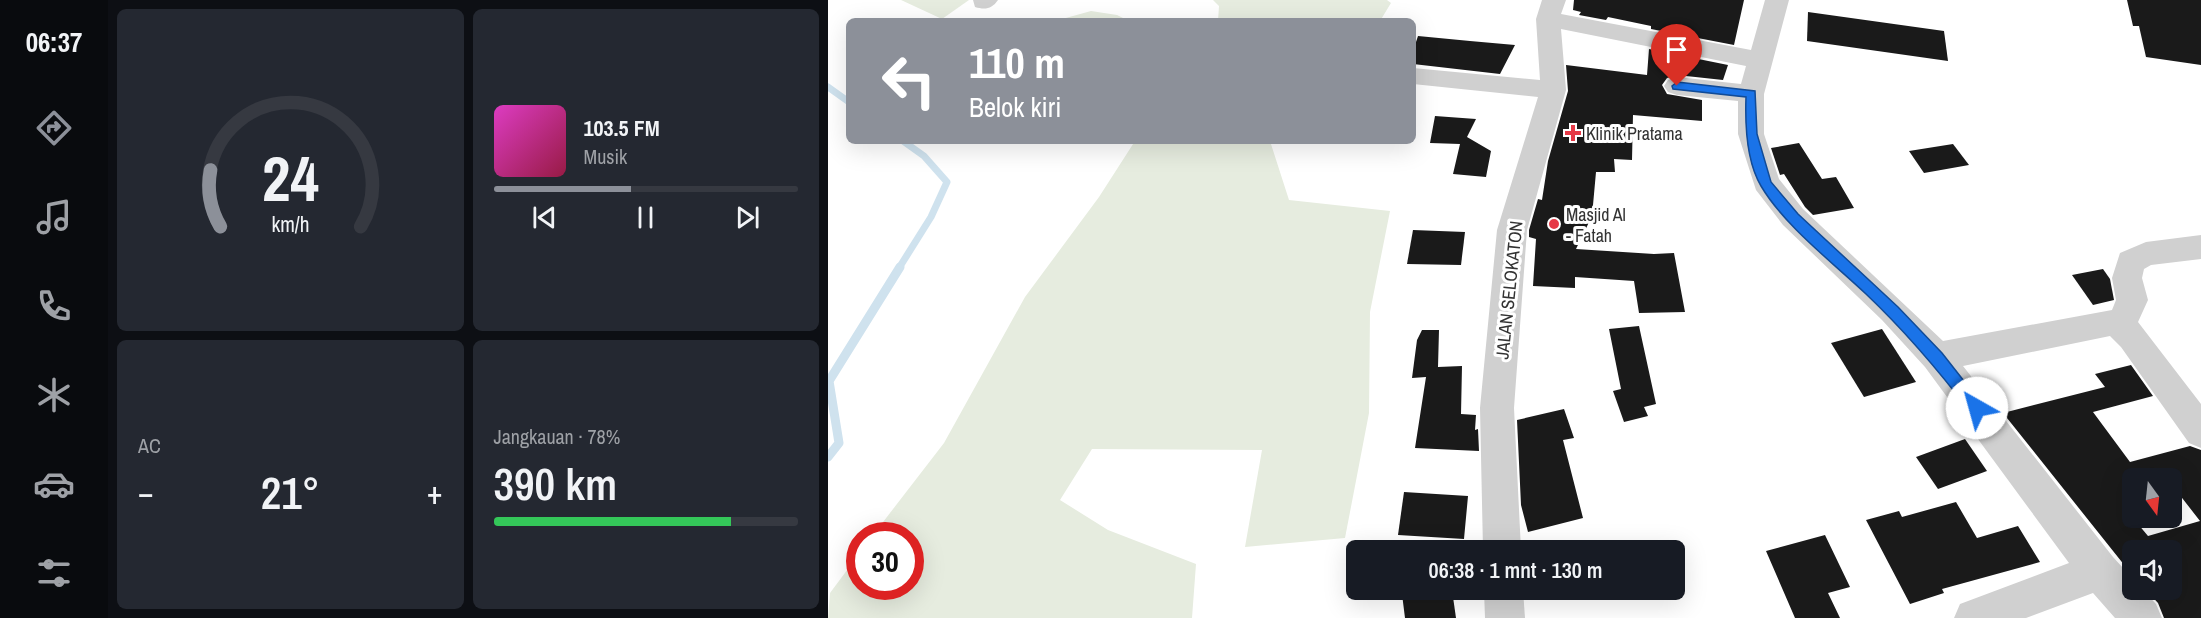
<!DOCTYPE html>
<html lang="id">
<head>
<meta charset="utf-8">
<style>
	body { margin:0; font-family:"Archivo Narrow",sans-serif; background:#242831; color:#f1f3f6; height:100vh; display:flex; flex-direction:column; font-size:22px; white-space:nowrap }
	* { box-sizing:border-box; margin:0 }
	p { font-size:20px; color:#9ea1a6 }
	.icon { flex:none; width:33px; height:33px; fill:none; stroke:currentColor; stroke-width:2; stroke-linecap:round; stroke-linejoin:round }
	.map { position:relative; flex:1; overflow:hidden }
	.drawer { display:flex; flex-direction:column; gap:9px; padding:9px; background:#0d0f14; width:720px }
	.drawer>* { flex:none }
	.hud { position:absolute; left:18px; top:18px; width:570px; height:126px; border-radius:9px; box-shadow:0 6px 24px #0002; background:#8c9099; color:#fff; overflow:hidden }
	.needle { width:39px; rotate:165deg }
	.buttons { position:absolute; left:1294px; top:468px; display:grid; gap:12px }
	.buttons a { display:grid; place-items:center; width:60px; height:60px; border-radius:9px; background:#171b24; box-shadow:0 6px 24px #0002; font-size:30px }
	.speed { position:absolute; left:18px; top:522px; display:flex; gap:12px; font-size:30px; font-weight:700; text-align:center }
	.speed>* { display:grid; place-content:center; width:78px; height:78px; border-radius:50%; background:#171b24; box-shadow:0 6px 24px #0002; line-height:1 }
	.speed .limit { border:9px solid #d22; background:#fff; color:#111 }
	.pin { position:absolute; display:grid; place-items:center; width:51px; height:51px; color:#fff; margin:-62px -26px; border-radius:50% 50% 50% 0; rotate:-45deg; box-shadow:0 0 6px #0007 }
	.pin .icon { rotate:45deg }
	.me { position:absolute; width:66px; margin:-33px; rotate:322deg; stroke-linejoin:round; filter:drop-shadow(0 0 4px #0008) }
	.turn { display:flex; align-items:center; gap:21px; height:126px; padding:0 24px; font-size:27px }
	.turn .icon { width:78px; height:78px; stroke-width:2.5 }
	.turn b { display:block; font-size:42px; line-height:51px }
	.big { font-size:45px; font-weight:600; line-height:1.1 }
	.drawer .widget { flex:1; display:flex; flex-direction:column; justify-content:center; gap:9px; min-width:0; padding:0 21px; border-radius:9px; background:#242831 }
	.drawer .dial { align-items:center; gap:0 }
	.dial svg { height:156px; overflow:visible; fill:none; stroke:#363941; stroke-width:7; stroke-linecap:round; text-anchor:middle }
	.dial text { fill:#f1f3f6; stroke:none }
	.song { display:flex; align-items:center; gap:18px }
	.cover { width:72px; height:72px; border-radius:9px; background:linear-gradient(135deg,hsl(310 70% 55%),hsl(340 70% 35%)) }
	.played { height:6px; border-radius:3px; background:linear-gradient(90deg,#8c9099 45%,#363941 45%) }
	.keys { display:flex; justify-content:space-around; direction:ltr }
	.heat { display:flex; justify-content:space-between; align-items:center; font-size:33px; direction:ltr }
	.charge { height:9px; border-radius:4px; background:linear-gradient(90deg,#34c759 78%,#363941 0) }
	.drawer .tiles { flex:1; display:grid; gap:9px; grid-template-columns:repeat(2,1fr) }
	.trip { position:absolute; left:518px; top:540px; width:339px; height:60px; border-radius:9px; background:#171b24; box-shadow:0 6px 24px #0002; font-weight:600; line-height:60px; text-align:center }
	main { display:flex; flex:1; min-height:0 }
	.tabs { display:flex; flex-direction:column; width:108px; justify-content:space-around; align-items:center; background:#090b0e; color:#9ea1a6 }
	.tabs .icon { width:42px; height:42px }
	.tabs .current { color:#8c9099 }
	.tabs b { font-size:27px; color:#f1f3f6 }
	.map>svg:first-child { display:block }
	.green { fill:#e6ecdf }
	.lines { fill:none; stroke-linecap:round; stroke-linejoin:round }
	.stream-far1 { stroke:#cfe2ee; stroke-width:7 }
	.stream { stroke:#cfe2ee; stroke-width:9 }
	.building { fill:#1a1a1a; fill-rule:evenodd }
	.street { fill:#d0d0d0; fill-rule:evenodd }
	.route { fill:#1a73e8; stroke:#114b97; stroke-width:1.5 }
	.poi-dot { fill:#e63946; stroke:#fff; stroke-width:2 }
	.labels { text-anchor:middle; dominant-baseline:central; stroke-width:6; stroke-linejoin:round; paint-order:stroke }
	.poi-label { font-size:18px; fill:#333; stroke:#fff; text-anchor:start }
	.street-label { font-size:18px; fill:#333; stroke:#fff }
</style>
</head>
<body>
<main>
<nav class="tabs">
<b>06:37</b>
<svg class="icon current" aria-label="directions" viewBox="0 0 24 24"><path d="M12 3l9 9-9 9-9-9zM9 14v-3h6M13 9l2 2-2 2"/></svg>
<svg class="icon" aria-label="music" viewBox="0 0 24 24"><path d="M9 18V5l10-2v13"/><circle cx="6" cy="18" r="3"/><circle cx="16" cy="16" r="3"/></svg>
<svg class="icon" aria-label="phone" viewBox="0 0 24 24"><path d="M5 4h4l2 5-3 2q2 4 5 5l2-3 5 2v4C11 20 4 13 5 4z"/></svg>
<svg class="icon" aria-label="climate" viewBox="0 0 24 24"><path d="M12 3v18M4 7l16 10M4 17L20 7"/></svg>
<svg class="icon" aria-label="car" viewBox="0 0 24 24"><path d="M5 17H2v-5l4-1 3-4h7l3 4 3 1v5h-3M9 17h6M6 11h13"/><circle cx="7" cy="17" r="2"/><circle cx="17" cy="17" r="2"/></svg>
<svg class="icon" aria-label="filters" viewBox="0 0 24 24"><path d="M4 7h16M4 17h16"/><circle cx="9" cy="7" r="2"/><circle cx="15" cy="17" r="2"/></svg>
</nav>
<section class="drawer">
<div class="tiles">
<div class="widget dial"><svg viewBox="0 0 100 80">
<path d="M14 69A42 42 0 1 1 86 69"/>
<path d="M14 69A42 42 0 0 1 9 40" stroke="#8c9099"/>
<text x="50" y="56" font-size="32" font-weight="700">24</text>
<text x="50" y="72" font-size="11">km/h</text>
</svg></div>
<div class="widget">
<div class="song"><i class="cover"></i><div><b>103.5 FM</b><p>Musik</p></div></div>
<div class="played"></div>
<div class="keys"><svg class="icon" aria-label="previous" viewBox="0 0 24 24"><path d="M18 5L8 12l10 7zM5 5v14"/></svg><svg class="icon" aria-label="pause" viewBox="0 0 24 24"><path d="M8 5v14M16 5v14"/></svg><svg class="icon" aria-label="next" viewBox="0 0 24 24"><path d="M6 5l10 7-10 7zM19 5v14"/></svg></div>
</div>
<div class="widget"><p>AC</p>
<div class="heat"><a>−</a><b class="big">21°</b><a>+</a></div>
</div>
<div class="widget"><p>Jangkauan · 78%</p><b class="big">390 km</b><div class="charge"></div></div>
</div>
</section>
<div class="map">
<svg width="1373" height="618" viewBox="0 0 1373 618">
	<rect width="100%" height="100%" fill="#fff"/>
	<g class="green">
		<path d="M73,0H141L114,19Z"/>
		<path d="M385,0H559L563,3L552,21H390L391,6Z"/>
		<path d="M263,11L289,15L301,21H227Z"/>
		<path d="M307,141H442L461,200L562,211L542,312L541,413L517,538L417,547L434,450L264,449L232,500L280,530L368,564L364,618H0L2,593L31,554L32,586H82V536L45,535L116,443L197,297L271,197Z"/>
	</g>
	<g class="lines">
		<g class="stream-far1">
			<path d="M0,87L21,102"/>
			<path d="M71,268L103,217L119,182L96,156L75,141"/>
		</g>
		<path class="stream" d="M0,457L11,443L1,381L72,267"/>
	</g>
	<g class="building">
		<path d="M746,0H916L906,45L823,29V26L780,17L778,20L751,15L753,12L745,10Z"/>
		<path d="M1299,0H1373V65L1318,57L1311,26H1305Z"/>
		<path d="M980,12L1116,31L1120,61L979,41Z"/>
		<path d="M590,36L642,41L687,45L672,74L585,64V51Z"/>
		<path d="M821,49L900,65L895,80L849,75L839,78L834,85L839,94L874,100V121L805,115L804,160L786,159L787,172H768L764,216L748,249L826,254L846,253L857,312L811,313L806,281L747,277V288L705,286L708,239L701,237V230L710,199L714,200L720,161L740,91L738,65L819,75Z"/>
		<path d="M607,116L648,119L639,137L663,151L658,177L625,174L632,144L602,143Z"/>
		<path d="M971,143L994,179L1008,177L1026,208L985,215L977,207L956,174L952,175L943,148Z"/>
		<path d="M1125,144L1141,165L1096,173L1081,151Z"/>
		<path d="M585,230L637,232L633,265L579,264Z"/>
		<path d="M1275,269L1282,279L1286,300L1265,305L1244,275Z"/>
		<path d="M811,326L828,404L816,407L820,416L796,422L785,391L793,389L781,329Z"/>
		<path d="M1054,329L1088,382L1036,397L1003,343Z"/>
		<path d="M594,330H611L610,367L634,366L633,414L648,415L647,430L650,429L651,451L587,448L598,377L584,378L589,340Z"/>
		<path d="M1303,365L1325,396L1265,412L1302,462L1362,446L1373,450V618H1336L1330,603L1318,590H1344V550H1305V576L1175,413L1277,387L1267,374ZM1305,478H1344V485L1372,521L1320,536L1305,518Z"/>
		<path d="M736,409L746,438L735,440L755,518L700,532L693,505L689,420Z"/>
		<path d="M1137,439L1159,471L1110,489L1088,457Z"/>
		<path d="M576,492L640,496L636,539L570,535Z"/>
		<path d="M1128,502L1149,538L1190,526L1212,562L1114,589L1116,593L1082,604L1038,520L1071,511L1074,517Z"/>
		<path d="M997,535L1022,587L1000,593L1012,618H967L938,551Z"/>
		<path d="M600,590H624L628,618H577L574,594Z"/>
	</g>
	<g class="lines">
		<g class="street">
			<path d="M145,0H170C164,9 157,10 147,7Z"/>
			<path d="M714,0H738L733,14L923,50L937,0H961L936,94V134L951,179L975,209L1115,341L1284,310L1288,300L1284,278L1292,253L1318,242L1373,235V259L1323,265L1316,269L1314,278L1320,300L1310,322L1373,404V448L1361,443L1293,347L1282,336L1135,366L1285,557L1305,579V590H1315L1328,604L1334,618H1287L1265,593L1198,618H1126L1132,604L1241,563L1097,367L1054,320L955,225L928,190L910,134V101L849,95L840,92L836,86L840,80L849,77L913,84L918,66L733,29L738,90L699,230L686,408L693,550H655L652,408L669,230L710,97L585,84V68L712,80L708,19Z"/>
			<path d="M656,590H695L697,618H657Z"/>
		</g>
	</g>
	<path class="route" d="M849,82L927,91L929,134L943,182L970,214L1070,307L1114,353L1154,404L1156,408L1154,413H1143C1111,371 1077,331 1038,294C1004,262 956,225 933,186C918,161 917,125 918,97L845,89L844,86Z"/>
	<g class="poi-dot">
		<path d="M742 124h6v6h6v6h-6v6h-6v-6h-6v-6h6z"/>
		<circle cx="726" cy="224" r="6"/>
	</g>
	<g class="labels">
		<g class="poi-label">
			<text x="758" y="133">Klinik Pratama</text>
			<text x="738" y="214">Masjid Al<tspan x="738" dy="21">- Fatah</tspan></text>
		</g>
		<g class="street-label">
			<text transform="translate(681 290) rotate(-84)">JALAN SELOKATON</text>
		</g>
	</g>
</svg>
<div class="buttons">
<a><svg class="needle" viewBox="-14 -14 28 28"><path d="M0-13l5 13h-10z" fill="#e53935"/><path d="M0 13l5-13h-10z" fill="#9ea1a6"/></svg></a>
<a><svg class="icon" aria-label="sound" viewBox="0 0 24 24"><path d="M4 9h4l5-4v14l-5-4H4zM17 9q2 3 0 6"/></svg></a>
</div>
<div class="speed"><div class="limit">30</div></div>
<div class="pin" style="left:849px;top:86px;background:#d93025"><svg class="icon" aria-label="arrive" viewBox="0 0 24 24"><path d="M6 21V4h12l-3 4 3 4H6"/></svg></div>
<svg class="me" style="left:1149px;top:408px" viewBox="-20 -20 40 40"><circle r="19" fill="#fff"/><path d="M0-13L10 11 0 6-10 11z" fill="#1a73e8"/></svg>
<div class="trip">06:38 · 1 mnt · 130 m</div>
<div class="hud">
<div class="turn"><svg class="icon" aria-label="left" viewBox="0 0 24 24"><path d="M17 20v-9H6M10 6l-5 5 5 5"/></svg><div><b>110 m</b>Belok kiri</div></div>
</div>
</div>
</main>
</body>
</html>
